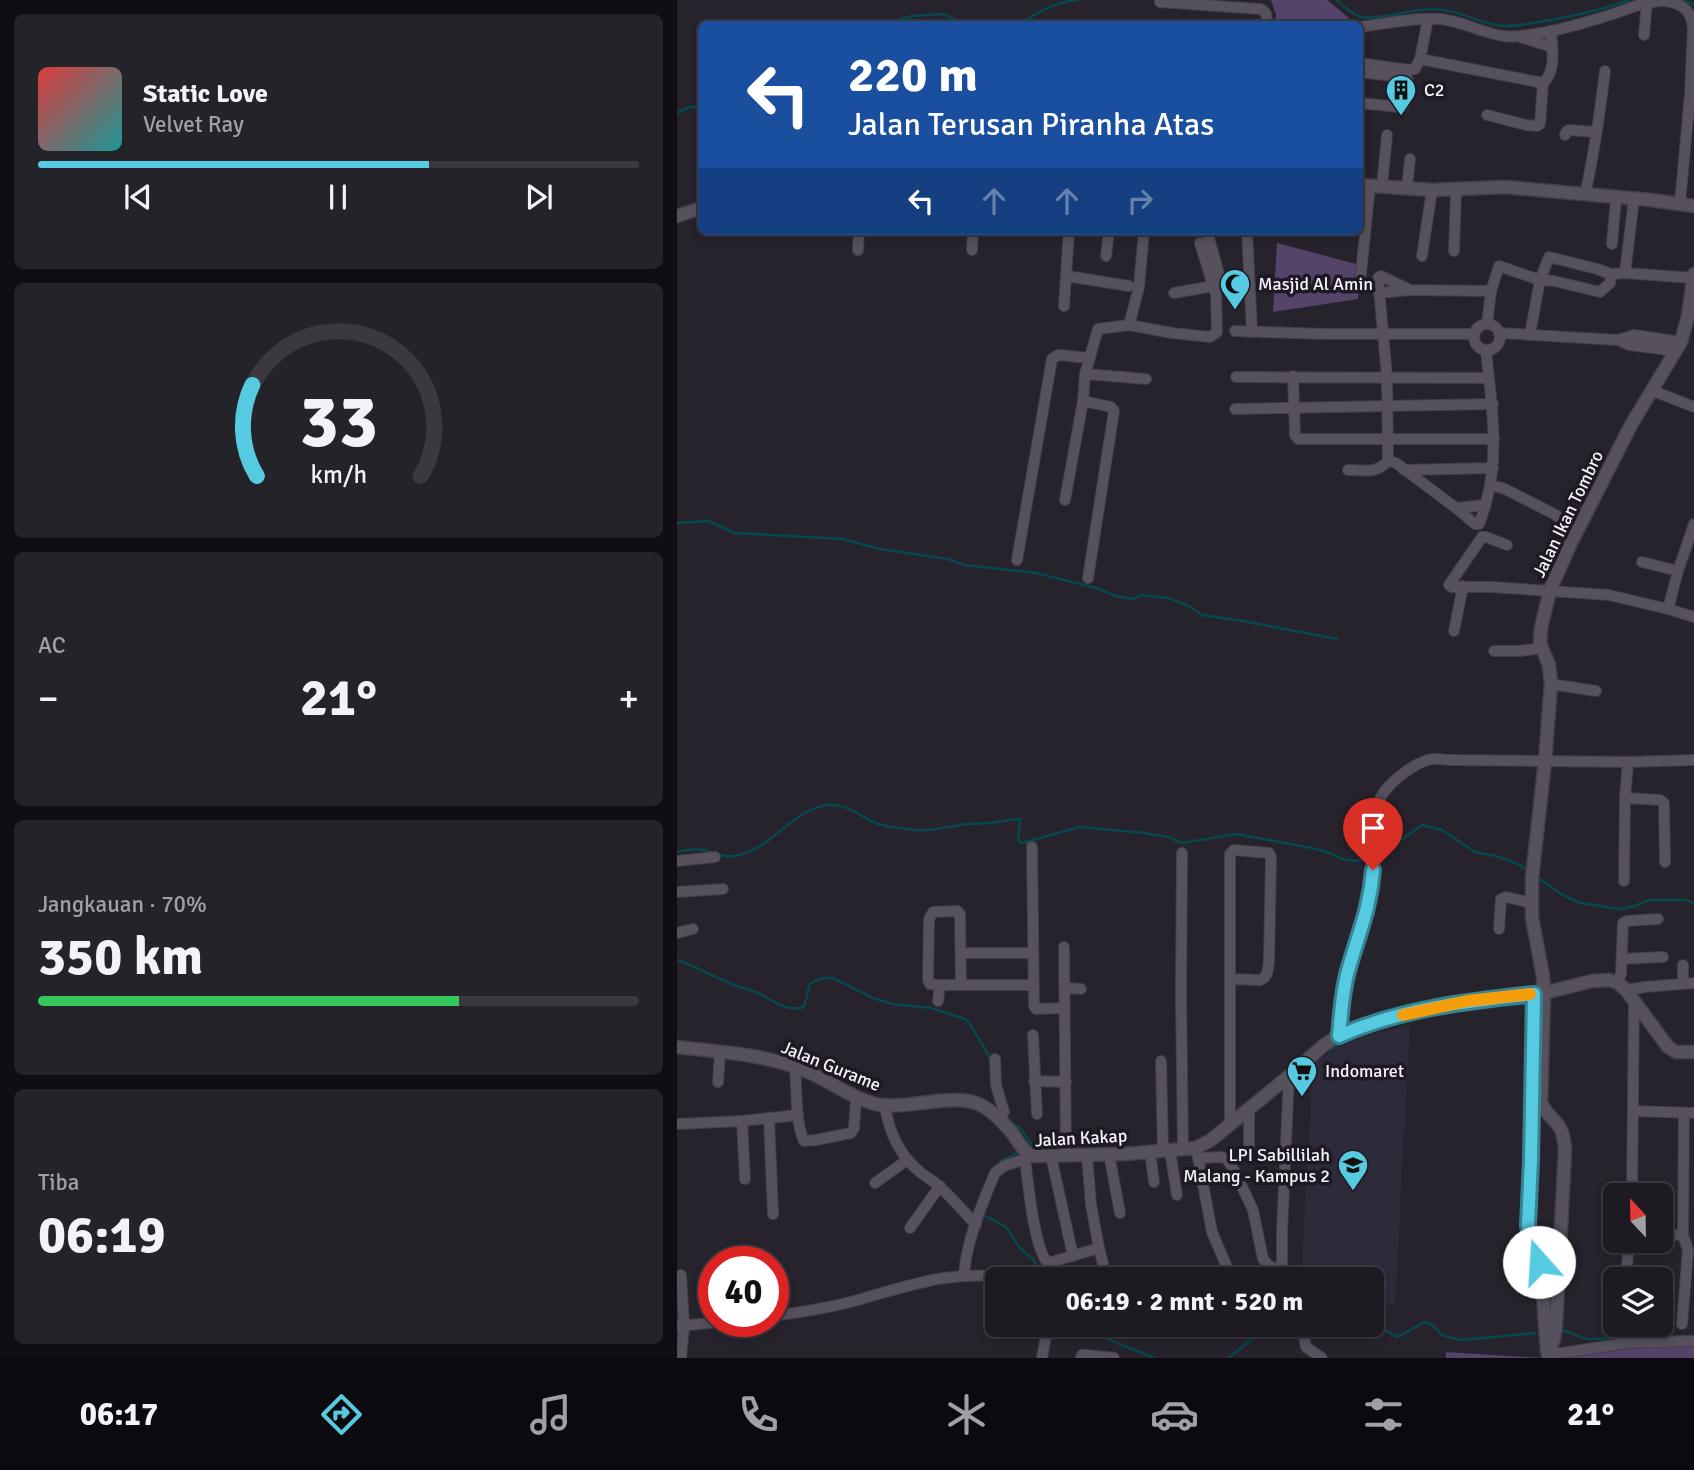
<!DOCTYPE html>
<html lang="id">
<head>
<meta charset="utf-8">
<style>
	body { margin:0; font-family:Signika,sans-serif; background:#25232a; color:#f1f3f6; height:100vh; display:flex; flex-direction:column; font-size:26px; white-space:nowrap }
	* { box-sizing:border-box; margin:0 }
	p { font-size:23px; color:#a0a1a5 }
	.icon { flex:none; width:38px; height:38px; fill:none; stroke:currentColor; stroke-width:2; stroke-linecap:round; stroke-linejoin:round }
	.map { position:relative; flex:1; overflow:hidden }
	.side { display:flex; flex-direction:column; gap:14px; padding:14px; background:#100e13; width:677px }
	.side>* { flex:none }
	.banner { position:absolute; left:21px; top:21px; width:665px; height:214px; border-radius:10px; box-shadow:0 4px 10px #0003,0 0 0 2px #3b3840; background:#1a4fa0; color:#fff; overflow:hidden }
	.needle { width:46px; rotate:338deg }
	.fabs { position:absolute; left:926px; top:1183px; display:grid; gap:14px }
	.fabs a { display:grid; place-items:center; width:70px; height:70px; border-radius:10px; background:#1d1a22; box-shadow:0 4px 10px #0003,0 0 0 2px #3b3840; font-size:35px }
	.speed { position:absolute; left:21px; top:1246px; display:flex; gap:14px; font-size:35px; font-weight:700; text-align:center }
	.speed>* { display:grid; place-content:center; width:91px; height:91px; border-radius:50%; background:#1d1a22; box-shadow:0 4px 10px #0003,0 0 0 2px #3b3840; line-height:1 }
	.speed .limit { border:10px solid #d22; background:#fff; color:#111 }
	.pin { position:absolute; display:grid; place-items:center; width:60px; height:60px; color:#fff; margin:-72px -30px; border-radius:50% 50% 50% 0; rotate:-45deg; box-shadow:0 0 7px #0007 }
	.pin .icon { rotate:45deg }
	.me { position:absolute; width:77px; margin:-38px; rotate:341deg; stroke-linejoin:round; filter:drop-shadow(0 0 5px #0008) }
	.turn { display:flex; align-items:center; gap:24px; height:147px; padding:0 35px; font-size:32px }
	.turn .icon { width:91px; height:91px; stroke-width:2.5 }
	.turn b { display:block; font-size:49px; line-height:60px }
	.lanes { display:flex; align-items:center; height:66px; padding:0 35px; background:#0003; justify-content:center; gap:35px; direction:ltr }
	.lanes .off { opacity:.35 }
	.big { font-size:52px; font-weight:700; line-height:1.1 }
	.side .tile { flex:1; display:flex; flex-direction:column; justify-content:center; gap:10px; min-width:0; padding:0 24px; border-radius:10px; background:#25232a }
	.side .dial { align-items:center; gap:0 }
	.dial svg { height:182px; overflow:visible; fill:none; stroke:#3b3840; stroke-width:7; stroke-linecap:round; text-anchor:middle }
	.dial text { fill:#f1f3f6; stroke:none }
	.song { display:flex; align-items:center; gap:21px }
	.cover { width:84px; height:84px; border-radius:10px; background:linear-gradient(135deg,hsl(0 70% 55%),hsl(180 70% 35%)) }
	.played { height:7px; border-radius:4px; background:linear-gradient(90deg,#55cae0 65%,#3b3840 65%) }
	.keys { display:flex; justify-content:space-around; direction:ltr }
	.heat { display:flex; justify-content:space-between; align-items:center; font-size:38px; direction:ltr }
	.charge { height:10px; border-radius:5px; background:linear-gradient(90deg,#34c759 70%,#3b3840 0) }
	.trip { position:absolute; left:308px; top:1267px; width:399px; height:70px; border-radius:10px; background:#1d1a22; box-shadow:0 4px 10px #0003,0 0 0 2px #3b3840; font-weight:700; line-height:70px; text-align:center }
	.menu { display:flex; height:112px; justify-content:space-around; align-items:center; background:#0c0a0e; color:#a0a1a5 }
	.menu .icon { width:49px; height:49px }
	.menu .on { color:#55cae0 }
	.menu b { font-size:32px; color:#f1f3f6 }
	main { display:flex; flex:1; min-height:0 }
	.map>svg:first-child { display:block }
	.education { fill:#2d2a3a }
	.green { fill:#554369 }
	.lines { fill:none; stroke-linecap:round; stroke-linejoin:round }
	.stream { stroke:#07484e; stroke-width:2.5 }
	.minor-casing { stroke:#433f48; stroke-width:12 }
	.tertiary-casing { stroke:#433f48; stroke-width:15 }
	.minor { stroke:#56515d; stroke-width:10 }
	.tertiary { stroke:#56515d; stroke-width:12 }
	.route-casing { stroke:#378392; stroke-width:18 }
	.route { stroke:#55cae0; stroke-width:12 }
	.slow { stroke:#f59e0b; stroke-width:12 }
	.labels { text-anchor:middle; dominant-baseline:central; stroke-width:7; stroke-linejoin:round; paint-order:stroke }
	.poi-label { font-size:18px; fill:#f6f3fb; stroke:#1e1923; text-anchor:start }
	.street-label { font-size:18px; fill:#f6f3fb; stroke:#1e1923 }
</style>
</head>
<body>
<main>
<section class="side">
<div class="tile">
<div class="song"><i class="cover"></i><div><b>Static Love</b><p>Velvet Ray</p></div></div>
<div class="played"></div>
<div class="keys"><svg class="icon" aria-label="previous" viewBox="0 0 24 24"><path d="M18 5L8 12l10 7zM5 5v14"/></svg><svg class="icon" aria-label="pause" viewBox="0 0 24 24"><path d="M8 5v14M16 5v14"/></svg><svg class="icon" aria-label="next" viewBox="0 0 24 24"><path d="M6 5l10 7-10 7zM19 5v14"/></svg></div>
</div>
<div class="tile dial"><svg viewBox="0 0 100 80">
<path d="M14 69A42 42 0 1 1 86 69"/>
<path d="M14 69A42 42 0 0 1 12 29" stroke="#55cae0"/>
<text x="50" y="56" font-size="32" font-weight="700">33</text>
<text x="50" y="72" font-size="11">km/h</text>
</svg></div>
<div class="tile"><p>AC</p>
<div class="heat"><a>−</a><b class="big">21°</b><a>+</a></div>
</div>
<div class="tile"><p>Jangkauan · 70%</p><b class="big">350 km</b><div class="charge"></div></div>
<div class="tile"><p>Tiba</p><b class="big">06:19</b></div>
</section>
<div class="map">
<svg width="1017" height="1358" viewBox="0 0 1017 1358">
	<rect width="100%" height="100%" fill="#27232d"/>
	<path class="education" d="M733,1025L718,1303L695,1308V1279H624L636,1063L663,1047L689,1036Z"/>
	<g class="green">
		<path d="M594,0H650L672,18L671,24H598L599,15Z"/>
		<path d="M600,243L683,265L681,299L596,312Z"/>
		<path d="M990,1345L1017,1346V1358H875V1352Z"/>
		<path d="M769,1352L866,1358H769Z"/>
	</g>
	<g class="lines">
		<g class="stream">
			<path d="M660,0C666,6 674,13 682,16C696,22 737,8 757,9C779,9 797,21 819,25C833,28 848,24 862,22C892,17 923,11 952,0"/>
			<path d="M1007,0L1017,5"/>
			<path d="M205,24L235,16L266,14L287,24"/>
			<path d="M342,24C363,12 376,2 401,0"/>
			<path d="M0,113C7,109 17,105 24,107"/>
			<path d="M0,523L31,521L58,533L166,539L203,549L271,559L287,565L359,573L419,588L439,596L457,599L464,595L491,598L512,606L525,615L566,621L660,639"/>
			<path d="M0,852C8,850 17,848 26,850C37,852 46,858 57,856C94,851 113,811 150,805C170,803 182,816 199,823C210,828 224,828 236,830C252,832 267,827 284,825C296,823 309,824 321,822C328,821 335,819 342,819L343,820L341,840L345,843L403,827L467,833L491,837L505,843L559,834L635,848L653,853L665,859L680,861L694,857"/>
			<path d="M700,854L709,851L745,825L765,830L798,852L819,856L841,864L851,871"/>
			<path d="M860,877L884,894L903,903L943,909L958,906L972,900H1008L1017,903"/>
			<path d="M0,960C18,966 33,975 50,982C60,987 71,989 81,993C95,1000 110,1013 127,1007L133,984C141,979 147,977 156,978L196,998L216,1004L254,1008L288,1019L293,1024L311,1054L314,1064"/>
			<path d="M651,1051C702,1021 789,1007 848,1004"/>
			<path d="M332,1121L344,1129L354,1144L351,1146"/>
			<path d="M320,1166L324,1161L343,1152"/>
			<path d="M305,1215L319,1221L330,1228L342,1247L356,1259L367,1279"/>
			<path d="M412,1325L428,1338L477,1358"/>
			<path d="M689,1325L710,1331L720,1337L748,1322L755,1325L765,1335L784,1340L859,1333"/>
			<path d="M884,1330C894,1332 902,1337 911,1339L1017,1336"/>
			<path d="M552,1358L586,1330L600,1325"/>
		</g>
		<g class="minor-casing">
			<g id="minor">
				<path d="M483,2L583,9C591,12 590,17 589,24"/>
				<path d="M682,27C707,24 738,17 763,19C785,21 805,33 826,36C841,38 859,34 874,31C895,27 916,20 936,14C953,8 971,0 989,1C1007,4 1014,11 1016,28L1013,94L1003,203"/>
				<path d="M967,35L970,2"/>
				<path d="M843,37L875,47"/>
				<path d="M743,59L866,83"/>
				<path d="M682,63L732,70L738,69L743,59L751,19"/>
				<path d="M682,72L725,77L730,78C733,86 730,99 726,106L723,107L682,103"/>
				<path d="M810,115L849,125L860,126L863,124L866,83C880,70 875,48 874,31"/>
				<path d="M888,135L890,131L893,130L919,132"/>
				<path d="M705,186L710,135"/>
				<path d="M730,188L733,159"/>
				<path d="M908,195C917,154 923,112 928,71"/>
				<path d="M530,231L544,281L572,282"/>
				<path d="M570,231L575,332"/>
				<path d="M935,244L939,198"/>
				<path d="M181,250L182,231"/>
				<path d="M295,250L296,231"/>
				<path d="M777,251L779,190"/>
				<path d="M429,256L432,231"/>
				<path d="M745,256L755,190"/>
				<path d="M948,273L957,199"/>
				<path d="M390,276L452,286"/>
				<path d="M683,283L693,185"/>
				<path d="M497,293L536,286"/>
				<path d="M702,293L732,290"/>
				<path d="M387,306L392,231"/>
				<path d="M810,324L814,291L822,266L863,280L877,281L923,292L933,283L934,274"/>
				<circle cx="810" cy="337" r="13"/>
				<path d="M452,325L462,287L467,231"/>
				<path d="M558,331L647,334H797"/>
				<path d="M822,333L941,340L952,345L1000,351"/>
				<path d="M853,334L863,280L872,257L920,269L934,274L948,273L1016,278"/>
				<path d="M941,340L957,335L1004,342"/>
				<path d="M408,374L469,379"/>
				<path d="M616,376L618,435L621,439H817"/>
				<path d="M559,377L812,378"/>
				<path d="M974,390L1017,407"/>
				<path d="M406,401L434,407L437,411L411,578"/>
				<path d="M558,409L816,404"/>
				<path d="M671,470C688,470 699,474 711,461"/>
				<path d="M727,470L816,468"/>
				<path d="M814,485L828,489L879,515L887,523L900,531"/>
				<path d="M388,500L406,401L408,374L421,329L452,325L495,333L533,337L540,332L539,295L523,243"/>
				<path d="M808,505L779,508L719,463L711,461L710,377L701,278L704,276L733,290L814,291"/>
				<path d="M779,508L798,524H802C805,517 807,510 809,503C823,452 814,401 809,350"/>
				<path d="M805,537L772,585L775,587H815L932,595L991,609L1017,617"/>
				<path d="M805,537H809L830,545"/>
				<path d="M340,560L375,359L381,355L413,358"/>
				<path d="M965,562L1001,571"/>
				<path d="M991,609L1001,571L1017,524"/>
				<path d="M777,631L786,586"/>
				<path d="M817,651H843L864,648"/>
				<path d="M874,684L919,691"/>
				<path d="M948,798L983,800L987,803L988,862"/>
				<path d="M355,847L357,1006L359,1009L388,1008"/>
				<path d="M505,853L504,996L506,1150"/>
				<path d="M0,861L38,857"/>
				<path d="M947,881L948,798L951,762"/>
				<path d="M0,892L46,889"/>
				<path d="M822,929L824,899L829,897L855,903"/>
				<path d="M0,933L16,929"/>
				<path d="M387,947L389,1156"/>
				<path d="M284,953H356"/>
				<path d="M945,959L986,957"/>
				<path d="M941,983L944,973L946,923L950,921L981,919"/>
				<path d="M1006,983V965"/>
				<path d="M284,985L283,914L280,911L256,912L252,919L251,980L253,984L263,985H356"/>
				<path d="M388,988L404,989"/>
				<path d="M949,990L968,987L1017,983"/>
				<path d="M261,1001L263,985"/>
				<path d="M356,1035L360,1114"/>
				<path d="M661,1036C664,1014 665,993 670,972C679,937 695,907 696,869C696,850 696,812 705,795C714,781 739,761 756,759C761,758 767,760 772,760L951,762L1017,760"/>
				<path d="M318,1059L319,1085L327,1112L322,1119"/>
				<path d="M484,1061L486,1151"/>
				<path d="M118,1067C120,1088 118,1123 127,1141L139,1140L174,1133L177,1128L179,1097"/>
				<path d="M357,1081L389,1082"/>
				<path d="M41,1082L43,1052"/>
				<path d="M208,1106C212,1132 222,1155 243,1172C250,1178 259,1182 265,1189C277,1200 288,1213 299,1225"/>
				<path d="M957,1111L1017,1113"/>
				<path d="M92,1119L96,1214"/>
				<path d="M65,1121L68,1179"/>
				<path d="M0,1124L65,1121L121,1115"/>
				<path d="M553,1125V854L557,850L592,853L594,857L592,960C591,967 592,977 583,980L553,979"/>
				<path d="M493,1151L500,1195"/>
				<path d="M473,1152L477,1182"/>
				<path d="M520,1152L535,1232L555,1279"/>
				<path d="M432,1154L443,1213"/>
				<path d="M572,1154V1110"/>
				<path d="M374,1156L396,1256"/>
				<path d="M521,1158L544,1157L550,1159L558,1172L576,1210L586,1259L592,1266L605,1270"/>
				<path d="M348,1159C351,1182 357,1250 371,1263L422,1248L414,1205L410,1155"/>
				<path d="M198,1183L230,1160"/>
				<path d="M955,1195L957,1000"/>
				<path d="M233,1228L263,1186"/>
				<path d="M984,1235H1006"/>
				<path d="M422,1248L426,1264"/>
				<path d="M950,1274L991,1277"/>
				<path d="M287,1275C289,1242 305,1204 318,1173L327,1166L354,1157"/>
				<path d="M581,1279L604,1272"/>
				<path d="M605,1279V1231L612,1076"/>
				<path d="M949,1279L952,1241"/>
				<path d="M96,1316C125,1312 153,1308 181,1300C236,1284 281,1268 339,1279"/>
				<path d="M1005,1324L1011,1250L1006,1235L1007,1113"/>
				<path d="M625,1325L629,1347L645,1358"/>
				<path d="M0,1326L57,1321"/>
				<path d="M871,1355L951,1343L1017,1341"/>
				<path d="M4,1358L7,1326L4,1275"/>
				<path d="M365,1358L371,1325"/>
				<path d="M404,1358L405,1355H409L437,1358"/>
			</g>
		</g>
		<g class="tertiary-casing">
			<g id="tertiary">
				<path d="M682,185L755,190L828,187L974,200L1017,206"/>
				<path d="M0,216L24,208"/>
				<path d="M857,994L854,1160L851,1225L855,1246L864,1268L870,1351"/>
				<path d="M0,1047C43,1052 90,1054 131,1072C155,1082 177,1100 203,1105C232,1109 270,1094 299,1103C313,1108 327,1123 336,1134C342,1143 346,1152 357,1156L448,1154L519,1148L534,1140L612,1076L647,1045L661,1036L698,1022L745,1010L790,1001L867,993L915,981L932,980L941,983L949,990L991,1047L999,1052H1017"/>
				<path d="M855,1246L882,1247"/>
				<path d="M871,1355L877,1339L879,1324L888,1150C886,1118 875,1125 864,1103L867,993L866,976L855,918V878L868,761L874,684L872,665L863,643L864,628L873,590L894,543L954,425L1004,342L1011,316L1017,274"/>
			</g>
		</g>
		<use href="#minor" class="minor"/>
		<use href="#tertiary" class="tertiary"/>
	</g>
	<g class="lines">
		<g class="route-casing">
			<path id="route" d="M696,870C693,909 681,935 671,971C665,992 664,1014 662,1036C723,1009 790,1001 857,994L854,1160L851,1225L855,1246L862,1262"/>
		</g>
		<use href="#route" class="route"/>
		<path class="slow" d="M726,1015L790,1001L853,994"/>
	</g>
	<defs>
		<g id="building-pin" transform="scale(1.575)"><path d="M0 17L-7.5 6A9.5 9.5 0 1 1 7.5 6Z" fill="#55cae0" stroke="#1e1923"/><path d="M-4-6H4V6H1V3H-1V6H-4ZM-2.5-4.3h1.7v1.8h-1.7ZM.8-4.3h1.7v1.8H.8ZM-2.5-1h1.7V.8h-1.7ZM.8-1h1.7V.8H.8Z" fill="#111"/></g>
		<g id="mosque-pin" transform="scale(1.575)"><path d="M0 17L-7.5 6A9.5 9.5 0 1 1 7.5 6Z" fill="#55cae0" stroke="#1e1923"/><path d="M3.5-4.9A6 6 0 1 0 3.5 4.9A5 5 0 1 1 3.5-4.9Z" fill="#111"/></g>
		<g id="supermarket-pin" transform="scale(1.575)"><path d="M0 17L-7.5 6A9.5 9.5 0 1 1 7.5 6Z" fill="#55cae0" stroke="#1e1923"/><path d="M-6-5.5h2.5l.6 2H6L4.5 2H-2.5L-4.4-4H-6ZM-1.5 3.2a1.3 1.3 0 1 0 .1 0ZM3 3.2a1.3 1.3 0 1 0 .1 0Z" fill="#111"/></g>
		<g id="school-pin" transform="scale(1.575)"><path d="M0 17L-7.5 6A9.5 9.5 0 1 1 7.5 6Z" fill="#55cae0" stroke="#1e1923"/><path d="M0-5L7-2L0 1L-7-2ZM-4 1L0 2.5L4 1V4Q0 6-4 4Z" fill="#111"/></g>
	</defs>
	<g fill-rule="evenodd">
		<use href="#building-pin" x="724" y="90"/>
		<use href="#mosque-pin" x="558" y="284"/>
		<use href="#supermarket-pin" x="625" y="1071"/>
		<use href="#school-pin" x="676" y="1165"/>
	</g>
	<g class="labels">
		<g class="poi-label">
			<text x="747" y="90">C2</text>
			<text x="581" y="284">Masjid Al Amin</text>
			<text x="648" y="1071">Indomaret</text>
			<text x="653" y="1155" text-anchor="end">LPI Sabillilah<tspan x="653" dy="21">Malang - Kampus 2</tspan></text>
		</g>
		<g class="street-label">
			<text transform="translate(891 514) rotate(-64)">Jalan Ikan Tombro</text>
			<text transform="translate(154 1066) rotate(22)">Jalan Gurame</text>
			<text transform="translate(404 1138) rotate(-3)">Jalan Kakap</text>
		</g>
	</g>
</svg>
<div class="fabs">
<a><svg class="needle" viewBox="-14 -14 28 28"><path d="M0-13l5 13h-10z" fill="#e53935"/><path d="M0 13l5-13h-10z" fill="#a0a1a5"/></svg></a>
<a><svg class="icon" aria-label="layers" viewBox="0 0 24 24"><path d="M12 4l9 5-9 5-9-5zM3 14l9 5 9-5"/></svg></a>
</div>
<div class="speed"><div class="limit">40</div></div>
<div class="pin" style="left:696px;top:870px;background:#d93025"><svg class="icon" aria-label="arrive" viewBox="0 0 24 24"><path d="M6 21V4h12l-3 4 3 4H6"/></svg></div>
<svg class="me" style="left:862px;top:1262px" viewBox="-20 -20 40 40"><circle r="19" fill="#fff"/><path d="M0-13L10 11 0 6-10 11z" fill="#55cae0"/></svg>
<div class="trip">06:19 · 2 mnt · 520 m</div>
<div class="banner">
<div class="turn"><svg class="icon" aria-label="left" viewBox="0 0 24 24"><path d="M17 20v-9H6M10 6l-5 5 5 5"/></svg><div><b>220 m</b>Jalan Terusan Piranha Atas</div></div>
<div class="lanes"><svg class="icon" aria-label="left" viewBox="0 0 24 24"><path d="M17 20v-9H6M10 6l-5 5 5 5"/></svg><svg class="icon off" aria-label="ahead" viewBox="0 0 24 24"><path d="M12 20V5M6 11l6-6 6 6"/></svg><svg class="icon off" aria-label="ahead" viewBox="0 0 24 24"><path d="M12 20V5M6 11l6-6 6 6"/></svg><svg class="icon off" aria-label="right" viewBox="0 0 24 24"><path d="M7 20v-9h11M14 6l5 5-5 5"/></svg></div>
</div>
</div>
</main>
<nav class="menu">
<b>06:17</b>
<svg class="icon on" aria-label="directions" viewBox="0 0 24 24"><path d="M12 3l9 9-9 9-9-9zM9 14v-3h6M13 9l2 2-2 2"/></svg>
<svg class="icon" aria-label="music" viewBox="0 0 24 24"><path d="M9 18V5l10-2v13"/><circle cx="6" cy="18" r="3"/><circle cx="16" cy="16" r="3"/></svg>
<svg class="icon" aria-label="phone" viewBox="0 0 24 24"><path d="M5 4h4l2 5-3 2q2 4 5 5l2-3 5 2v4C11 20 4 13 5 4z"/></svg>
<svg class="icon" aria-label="climate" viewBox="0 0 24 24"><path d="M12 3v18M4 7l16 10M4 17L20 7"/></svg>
<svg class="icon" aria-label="car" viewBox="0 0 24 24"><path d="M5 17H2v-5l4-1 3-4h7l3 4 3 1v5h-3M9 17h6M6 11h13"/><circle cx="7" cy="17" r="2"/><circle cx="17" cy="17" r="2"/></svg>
<svg class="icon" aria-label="filters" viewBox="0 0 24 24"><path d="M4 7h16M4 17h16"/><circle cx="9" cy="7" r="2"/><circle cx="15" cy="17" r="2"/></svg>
<b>21°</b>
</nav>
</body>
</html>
